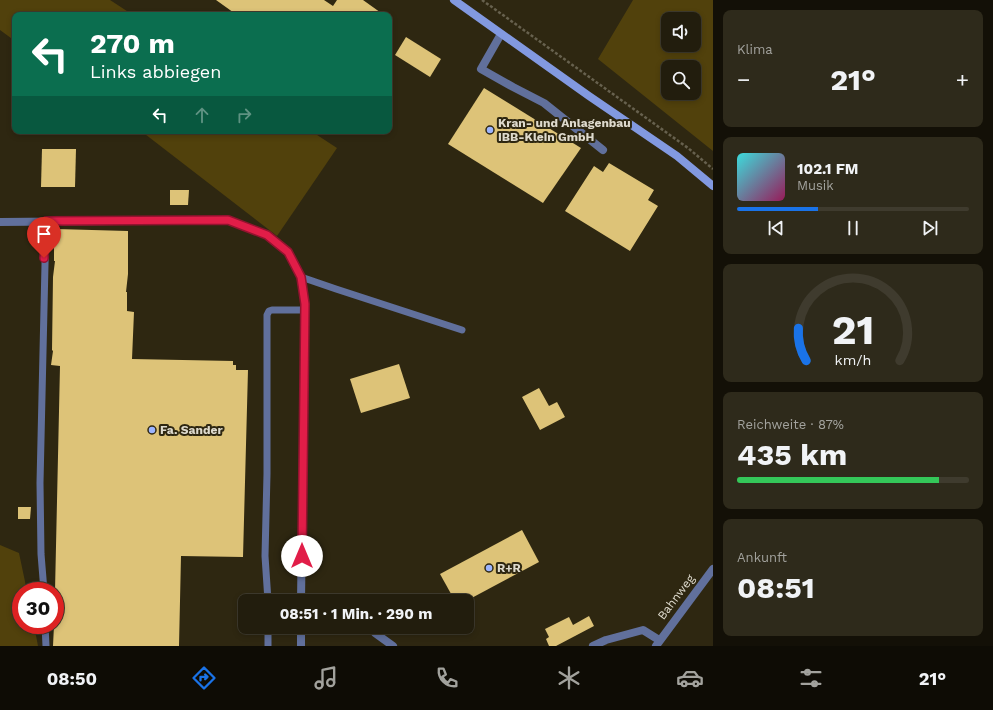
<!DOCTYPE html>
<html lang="de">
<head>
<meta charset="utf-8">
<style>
	body { margin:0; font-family:"Work Sans",sans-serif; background:#2e2a1b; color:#f1f3f6; height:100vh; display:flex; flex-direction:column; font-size:15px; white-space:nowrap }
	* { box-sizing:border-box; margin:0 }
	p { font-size:13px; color:#a2a29d }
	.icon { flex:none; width:22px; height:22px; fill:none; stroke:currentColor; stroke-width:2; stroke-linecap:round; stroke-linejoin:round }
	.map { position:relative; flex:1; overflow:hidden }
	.drawer { display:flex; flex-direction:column; gap:10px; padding:10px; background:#131007; width:280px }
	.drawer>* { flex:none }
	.top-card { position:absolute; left:12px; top:12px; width:380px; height:122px; border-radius:8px; box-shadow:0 2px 6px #0003,0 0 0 1px #3f3b2e; background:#0b6e4f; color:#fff; overflow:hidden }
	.tools { position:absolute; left:661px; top:12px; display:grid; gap:8px }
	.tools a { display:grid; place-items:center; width:40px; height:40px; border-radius:8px; background:#221d0d; box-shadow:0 2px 6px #0003,0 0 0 1px #3f3b2e; font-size:20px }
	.speed { position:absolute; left:12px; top:582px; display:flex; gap:8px; font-size:20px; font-weight:700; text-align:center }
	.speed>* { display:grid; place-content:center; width:52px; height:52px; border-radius:50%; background:#221d0d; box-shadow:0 2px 6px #0003,0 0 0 1px #3f3b2e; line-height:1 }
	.speed .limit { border:6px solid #d22; background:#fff; color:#111 }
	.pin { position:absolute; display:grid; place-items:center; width:34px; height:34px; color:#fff; margin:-41px -17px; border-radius:50% 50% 50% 0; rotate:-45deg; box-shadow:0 0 4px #0007 }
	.pin .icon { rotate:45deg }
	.me { position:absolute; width:44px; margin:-22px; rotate:0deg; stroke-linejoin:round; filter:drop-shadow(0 0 3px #0008) }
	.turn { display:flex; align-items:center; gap:14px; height:84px; padding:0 12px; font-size:18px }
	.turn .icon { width:52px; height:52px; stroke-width:2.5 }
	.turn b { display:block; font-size:28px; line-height:34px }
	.lanes { display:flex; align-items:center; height:38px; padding:0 12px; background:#0003; justify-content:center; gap:20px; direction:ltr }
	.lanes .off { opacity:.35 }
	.big { font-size:30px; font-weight:700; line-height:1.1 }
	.drawer .widget { flex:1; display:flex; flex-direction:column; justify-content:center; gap:6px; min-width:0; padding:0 14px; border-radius:8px; background:#2e2a1b }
	.drawer .dial { align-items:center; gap:0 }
	.dial svg { height:104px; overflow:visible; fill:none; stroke:#3f3b2e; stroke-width:7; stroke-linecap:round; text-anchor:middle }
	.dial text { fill:#f1f3f6; stroke:none }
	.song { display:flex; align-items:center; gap:12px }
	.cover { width:48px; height:48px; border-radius:6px; background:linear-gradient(135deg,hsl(180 70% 55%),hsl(330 70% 35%)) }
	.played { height:4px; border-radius:2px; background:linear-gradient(90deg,#1a73e8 35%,#3f3b2e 35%) }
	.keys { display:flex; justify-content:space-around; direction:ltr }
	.heat { display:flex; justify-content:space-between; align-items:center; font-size:22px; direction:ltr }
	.charge { height:6px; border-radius:3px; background:linear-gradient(90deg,#34c759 87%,#3f3b2e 0) }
	.trip { position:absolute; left:238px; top:594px; width:236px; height:40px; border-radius:8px; background:#221d0d; box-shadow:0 2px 6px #0003,0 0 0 1px #3f3b2e; font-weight:700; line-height:40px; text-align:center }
	.dock { display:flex; height:64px; justify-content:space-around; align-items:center; background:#0e0c05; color:#a2a29d }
	.dock .icon { width:28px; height:28px }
	.dock .current { color:#1a73e8 }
	.dock b { font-size:18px; color:#f1f3f6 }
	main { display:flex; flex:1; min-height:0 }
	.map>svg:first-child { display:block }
	.green { fill:#51410c; fill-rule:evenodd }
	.building { fill:#ddc378 }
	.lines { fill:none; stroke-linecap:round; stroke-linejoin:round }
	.path { stroke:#67614e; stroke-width:2.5; stroke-dasharray:3 2; stroke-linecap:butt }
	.lane { stroke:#61709c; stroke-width:7 }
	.street { stroke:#61709c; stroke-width:8 }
	.secondary { stroke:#8299e0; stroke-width:8 }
	.route-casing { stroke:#92132f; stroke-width:10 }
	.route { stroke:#e11d48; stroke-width:7 }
	.poi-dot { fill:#9cb4fd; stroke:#2e2711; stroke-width:1.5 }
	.labels { text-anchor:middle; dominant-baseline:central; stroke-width:4; stroke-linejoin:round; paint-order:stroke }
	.poi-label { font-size:12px; font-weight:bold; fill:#dedacd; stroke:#2e2711; text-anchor:start }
	.street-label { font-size:12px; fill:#dedacd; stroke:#2e2711 }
</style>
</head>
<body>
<main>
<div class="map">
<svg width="713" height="646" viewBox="0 0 713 646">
	<rect width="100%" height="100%" fill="#2e2711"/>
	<g class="green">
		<path d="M0,0H110L133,15H15V41L0,30Z"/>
		<path d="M633,0H713V151L598,59ZM668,19H694V45H668ZM668,67H694V93H668Z"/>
		<path d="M141,131H311L337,148L277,236Z"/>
		<path d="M0,545L19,553L27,591H21V625H34L38,646H0Z"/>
	</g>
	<g class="building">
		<path d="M216,0H324L333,6L337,0H363L384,15H237Z"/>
		<path d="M406,37L441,59L430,77L395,55Z"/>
		<path d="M484,88L581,148L543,203L448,144Z"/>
		<path d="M42,149H76L75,187H41Z"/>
		<path d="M609,163L654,190L648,200L658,206L630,251L565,211L594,166L603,172Z"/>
		<path d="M170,190H189L188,205H170Z"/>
		<path d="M56,229L128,231V274L126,292H127V311L134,312L132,359L233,361V365H236V370H248L243,557L181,556L179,646H53L54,625H55V591L60,366L51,365L53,351L52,350L53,277L55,261H54V245H55Z"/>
		<path d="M399,364L410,398L361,413L350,379Z"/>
		<path d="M539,388L549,406L557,402L565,417L540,430L522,397Z"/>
		<path d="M18,507H31L30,519H18Z"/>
		<path d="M522,530L539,562L466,601H455L440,574Z"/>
		<path d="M589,616L594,626L556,646H549L546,639L549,637L545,629L569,617L573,625Z"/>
	</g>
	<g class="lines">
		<path class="path" d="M482,0L688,148L713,169"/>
		<g class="lane">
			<path d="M301,277L336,289L462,330"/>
			<path d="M44,591L41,554L40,483L46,221"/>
			<path d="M268,601L265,556L267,474V315L269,311L272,310H305"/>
			<path d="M45,625L46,646"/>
			<path d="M268,646V627"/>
		</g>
		<g class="street">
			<path d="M501,34L481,69L513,87L544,103L603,150"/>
			<path d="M0,222L228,220L267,235L288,252L301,277L305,304L301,601"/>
			<path d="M375,633L393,646"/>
			<path d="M301,646V627"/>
			<path d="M593,646L606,640L643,630L659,640"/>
			<path d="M656,646L713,569"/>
		</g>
		<path class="secondary" d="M454,0L589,96L677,156L713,186"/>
	</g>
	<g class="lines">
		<g class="route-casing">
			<path id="route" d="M44,258L46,221L228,220L267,235L288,252L301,277L305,304L302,556"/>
		</g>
		<use href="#route" class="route"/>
	</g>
	<g class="poi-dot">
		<circle cx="490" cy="130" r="4"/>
		<circle cx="152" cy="430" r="4"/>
		<circle cx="489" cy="568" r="4"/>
	</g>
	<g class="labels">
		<g class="poi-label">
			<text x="498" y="123">Kran- und Anlagenbau<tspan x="498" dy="14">IBB-Klein GmbH</tspan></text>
			<text x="160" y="430">Fa. Sander</text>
			<text x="497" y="568">R+R</text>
		</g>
		<g class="street-label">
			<text transform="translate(676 597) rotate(-53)">Bahnweg</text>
		</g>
	</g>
</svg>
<div class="tools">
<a><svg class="icon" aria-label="sound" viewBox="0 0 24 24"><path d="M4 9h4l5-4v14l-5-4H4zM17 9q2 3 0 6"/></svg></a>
<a><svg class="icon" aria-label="search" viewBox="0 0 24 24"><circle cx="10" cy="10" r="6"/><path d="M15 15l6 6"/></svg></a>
</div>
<div class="speed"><div class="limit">30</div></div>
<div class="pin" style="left:44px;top:258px;background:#d93025"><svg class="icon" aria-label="arrive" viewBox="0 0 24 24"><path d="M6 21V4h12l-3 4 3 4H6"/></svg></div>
<svg class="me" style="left:302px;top:556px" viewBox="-20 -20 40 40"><circle r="19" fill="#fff"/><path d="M0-13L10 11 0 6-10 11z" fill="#e11d48"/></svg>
<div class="trip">08:51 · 1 Min. · 290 m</div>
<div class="top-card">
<div class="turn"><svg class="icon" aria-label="left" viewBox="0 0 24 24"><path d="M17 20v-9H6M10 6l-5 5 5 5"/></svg><div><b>270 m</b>Links abbiegen</div></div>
<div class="lanes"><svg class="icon" aria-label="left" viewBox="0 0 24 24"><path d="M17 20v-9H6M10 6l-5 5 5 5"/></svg><svg class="icon off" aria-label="ahead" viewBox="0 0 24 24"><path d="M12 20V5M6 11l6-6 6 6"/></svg><svg class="icon off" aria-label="right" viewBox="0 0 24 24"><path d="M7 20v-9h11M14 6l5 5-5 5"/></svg></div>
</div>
</div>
<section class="drawer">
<div class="widget"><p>Klima</p>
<div class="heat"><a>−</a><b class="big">21°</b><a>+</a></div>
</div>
<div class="widget">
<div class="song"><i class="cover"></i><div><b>102.1 FM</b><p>Musik</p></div></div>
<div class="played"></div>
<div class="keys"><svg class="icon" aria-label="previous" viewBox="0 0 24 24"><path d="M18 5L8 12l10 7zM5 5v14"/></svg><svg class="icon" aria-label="pause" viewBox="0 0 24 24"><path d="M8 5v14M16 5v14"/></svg><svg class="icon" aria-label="next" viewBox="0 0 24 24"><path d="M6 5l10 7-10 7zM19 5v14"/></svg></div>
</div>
<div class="widget dial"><svg viewBox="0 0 100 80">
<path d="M14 69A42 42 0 1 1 86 69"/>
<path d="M14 69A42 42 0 0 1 8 44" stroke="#1a73e8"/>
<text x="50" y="56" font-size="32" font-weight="700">21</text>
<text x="50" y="72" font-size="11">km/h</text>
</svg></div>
<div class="widget"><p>Reichweite · 87%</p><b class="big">435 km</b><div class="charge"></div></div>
<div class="widget"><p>Ankunft</p><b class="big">08:51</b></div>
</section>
</main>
<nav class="dock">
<b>08:50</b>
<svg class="icon current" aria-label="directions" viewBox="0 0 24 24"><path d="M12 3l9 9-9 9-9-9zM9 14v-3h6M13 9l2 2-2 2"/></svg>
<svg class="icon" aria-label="music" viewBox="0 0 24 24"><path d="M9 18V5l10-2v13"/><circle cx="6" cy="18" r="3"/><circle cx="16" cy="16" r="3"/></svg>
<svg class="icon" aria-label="phone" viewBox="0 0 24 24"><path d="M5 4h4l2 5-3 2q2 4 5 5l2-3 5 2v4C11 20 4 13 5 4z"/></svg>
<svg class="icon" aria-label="climate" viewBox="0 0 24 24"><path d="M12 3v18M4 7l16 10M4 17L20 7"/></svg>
<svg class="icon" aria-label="car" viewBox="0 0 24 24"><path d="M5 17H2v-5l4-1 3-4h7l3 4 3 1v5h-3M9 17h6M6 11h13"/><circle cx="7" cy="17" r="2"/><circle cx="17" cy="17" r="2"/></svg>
<svg class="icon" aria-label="filters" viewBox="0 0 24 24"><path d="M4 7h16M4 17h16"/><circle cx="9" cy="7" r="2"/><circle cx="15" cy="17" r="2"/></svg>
<b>21°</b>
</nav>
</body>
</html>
